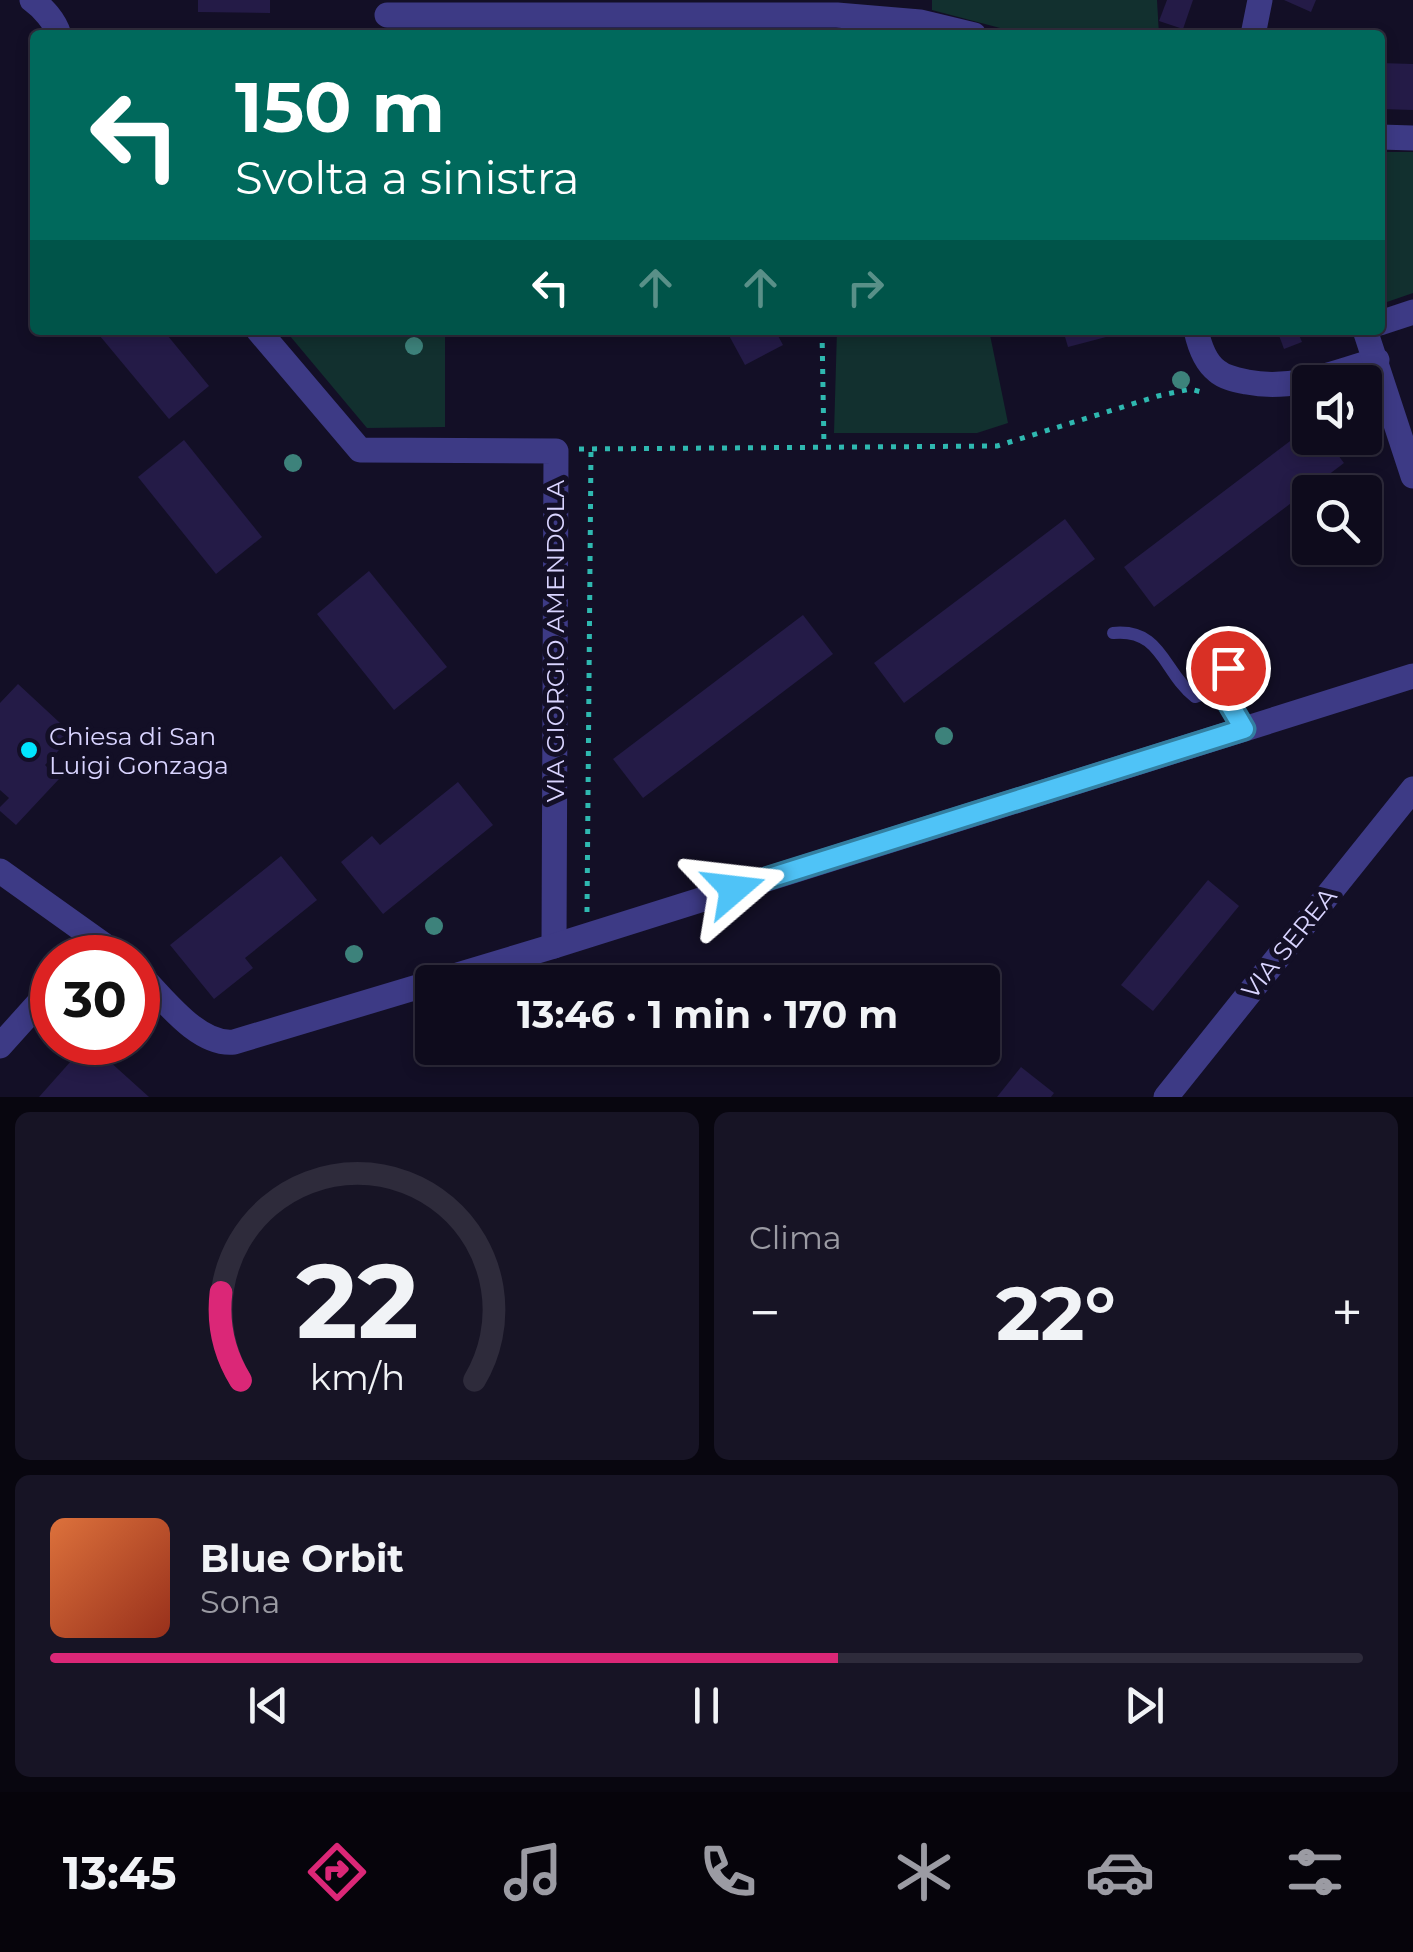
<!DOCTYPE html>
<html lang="it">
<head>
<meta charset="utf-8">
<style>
	body { margin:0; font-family:Montserrat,sans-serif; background:#171425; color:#f1f3f6; height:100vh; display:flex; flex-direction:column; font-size:38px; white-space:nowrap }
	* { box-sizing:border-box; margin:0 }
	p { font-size:32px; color:#9b9ba3 }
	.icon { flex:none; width:55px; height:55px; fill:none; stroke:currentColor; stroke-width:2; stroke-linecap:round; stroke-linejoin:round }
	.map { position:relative; height:1097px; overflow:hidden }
	.details { display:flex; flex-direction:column; gap:15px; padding:15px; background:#08060f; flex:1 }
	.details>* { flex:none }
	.banner { position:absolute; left:30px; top:30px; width:1355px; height:305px; border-radius:10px; box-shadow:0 5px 15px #0003,0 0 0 2px #2e2b3b; background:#00695c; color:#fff; overflow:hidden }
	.buttons { position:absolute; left:1292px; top:365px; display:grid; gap:20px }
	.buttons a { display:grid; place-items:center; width:90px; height:90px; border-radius:10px; background:#0e0b1c; box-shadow:0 5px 15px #0003,0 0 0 2px #2e2b3b; font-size:50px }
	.speed { position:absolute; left:30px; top:935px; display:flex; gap:20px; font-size:50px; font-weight:700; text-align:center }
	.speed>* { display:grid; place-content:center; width:130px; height:130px; border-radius:50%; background:#0e0b1c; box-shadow:0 5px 15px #0003,0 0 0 2px #2e2b3b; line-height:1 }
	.speed .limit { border:15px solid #d22; background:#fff; color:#111 }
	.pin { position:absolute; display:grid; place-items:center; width:85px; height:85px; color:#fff; margin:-42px; border:5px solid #fff; border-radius:50%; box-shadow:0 2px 10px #0007 }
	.me { position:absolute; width:110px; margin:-55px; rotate:73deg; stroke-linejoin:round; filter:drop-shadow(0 0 8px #0008) }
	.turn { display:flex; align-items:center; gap:35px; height:210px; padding:0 40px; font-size:45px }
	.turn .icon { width:130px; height:130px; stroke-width:2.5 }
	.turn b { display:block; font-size:70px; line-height:85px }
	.lanes { display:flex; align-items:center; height:95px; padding:0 40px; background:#0003; justify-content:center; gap:50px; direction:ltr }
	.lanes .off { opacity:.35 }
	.big { font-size:75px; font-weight:700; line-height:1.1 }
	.details .tile { flex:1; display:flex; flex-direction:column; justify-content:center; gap:15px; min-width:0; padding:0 35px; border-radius:15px; background:#171425 }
	.details .dial { align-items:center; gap:0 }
	.dial svg { height:260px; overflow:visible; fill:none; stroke:#2e2b3b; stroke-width:7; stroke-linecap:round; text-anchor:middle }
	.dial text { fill:#f1f3f6; stroke:none }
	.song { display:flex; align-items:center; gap:30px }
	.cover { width:120px; height:120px; border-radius:15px; background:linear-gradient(135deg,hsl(20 70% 55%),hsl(10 70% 35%)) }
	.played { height:10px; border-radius:5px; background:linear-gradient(90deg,#db2777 60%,#2e2b3b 60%) }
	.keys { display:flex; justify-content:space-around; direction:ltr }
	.heat { display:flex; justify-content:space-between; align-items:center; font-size:55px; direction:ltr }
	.details .tiles { flex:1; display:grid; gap:15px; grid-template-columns:1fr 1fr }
	.tile:last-child { grid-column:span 2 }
	.trip { position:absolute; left:415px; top:965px; width:585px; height:100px; border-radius:10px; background:#0e0b1c; box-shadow:0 5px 15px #0003,0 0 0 2px #2e2b3b; font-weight:700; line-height:100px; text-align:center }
	.tabs { display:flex; height:160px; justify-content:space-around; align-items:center; background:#06040b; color:#9b9ba3 }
	.tabs .icon { width:70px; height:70px }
	.tabs .active { color:#db2777 }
	.tabs b { font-size:45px; color:#f1f3f6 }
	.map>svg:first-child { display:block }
	.green { fill:#12302f }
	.building { fill:#241b47 }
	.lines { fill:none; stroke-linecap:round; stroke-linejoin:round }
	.path { stroke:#2fb8b0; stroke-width:5; stroke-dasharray:5 8; stroke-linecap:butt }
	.service { stroke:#3d3a85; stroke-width:12 }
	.minor { stroke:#3d3a85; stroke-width:25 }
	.tree { fill:#3d827b }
	.route-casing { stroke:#337fa1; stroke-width:25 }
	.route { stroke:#4fc3f7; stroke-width:18 }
	.poi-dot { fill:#00e5ff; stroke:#130f26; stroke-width:4 }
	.labels { text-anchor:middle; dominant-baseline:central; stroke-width:10; stroke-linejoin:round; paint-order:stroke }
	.street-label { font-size:25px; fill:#d9d4ff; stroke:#130f26 }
	.poi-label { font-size:25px; fill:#d9d4ff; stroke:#130f26; text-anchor:start }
</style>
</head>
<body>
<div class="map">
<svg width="1413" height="1097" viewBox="0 0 1413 1097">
	<rect width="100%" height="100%" fill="#130f26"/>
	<g class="green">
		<path d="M932,0H1157L1159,35H1027L932,10Z"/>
		<path d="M1380,152H1413V293L1387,302L1380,287Z"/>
		<path d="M285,330H445V427L367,428Z"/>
		<path d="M837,330H989L1008,423L977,433H834Z"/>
	</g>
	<g class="building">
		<path d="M198,0H270V13L198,12Z"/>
		<path d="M1167,0H1193L1183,29L1159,21Z"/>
		<path d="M1284,0H1316L1311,12Z"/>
		<path d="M99,28L184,29V35H99Z"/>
		<path d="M209,28L253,31V35H209Z"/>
		<path d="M1380,63L1413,64V110L1380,109Z"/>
		<path d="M95,330H163L209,386L169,419Z"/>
		<path d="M726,330H775L783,345L745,365Z"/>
		<path d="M1063,330H1129V331L1068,347Z"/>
		<path d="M1277,330H1297L1302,342L1284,349Z"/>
		<path d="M1310,426V438H1325L1344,463L1154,607L1124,567Z"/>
		<path d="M184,440L262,537L216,574L138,477Z"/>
		<path d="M1065,519L1095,559L904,703L874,663Z"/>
		<path d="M369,571L447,667L394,710L317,614Z"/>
		<path d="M803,615L833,654L643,798L613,759Z"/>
		<path d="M18,684L73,735L45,765L59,779L16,825L0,811V807L9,798L0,790V703Z"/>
		<path d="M458,782L493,825L383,914L341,862L372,836L380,845Z"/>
		<path d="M281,856L317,900L245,958L253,968L214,999L170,945Z"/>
		<path d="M1208,880L1239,906L1153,1011L1121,985Z"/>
		<path d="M88,1042L149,1097H39Z"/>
		<path d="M1021,1067L1054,1093L1051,1097H997Z"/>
	</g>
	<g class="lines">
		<g class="path">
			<path d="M822,330L824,447"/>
			<path d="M579,449L997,446L1158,396L1190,389L1205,393"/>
			<path d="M587,912L591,449"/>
		</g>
		<g class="service">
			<path d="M1113,633C1162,628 1163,672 1195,697L1220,688L1244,729"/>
			<path d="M1220,688L1229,681V668L1223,651L1228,642"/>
		</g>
		<g class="minor">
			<path d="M32,0C43,8 55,21 59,35"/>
			<path d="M387,15H837L920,22L974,35"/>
			<path d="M1253,35L1260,0"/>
			<path d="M1380,137L1413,138"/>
			<path d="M1380,323L1413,312"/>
			<path d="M258,330L360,450L556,451L554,946"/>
			<path d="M1196,330C1199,344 1205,362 1217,371C1225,378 1237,380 1247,382C1292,391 1334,373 1377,360"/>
			<path d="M1365,330L1413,476"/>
			<path d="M0,871L122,958"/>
			<path d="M138,973C162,996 197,1046 234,1042L554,946L1413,676"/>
			<path d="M0,1046L52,988"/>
			<path d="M1166,1097L1413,789"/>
		</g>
	</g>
	<g class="tree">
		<circle cx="414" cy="346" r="9"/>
		<circle cx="1181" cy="380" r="9"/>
		<circle cx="293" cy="463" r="9"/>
		<circle cx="944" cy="736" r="9"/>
		<circle cx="434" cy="926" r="9"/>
		<circle cx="354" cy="954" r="9"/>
	</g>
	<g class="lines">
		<g class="route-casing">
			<path id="route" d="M734,889L1244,729L1220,688L1229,681L1228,668"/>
		</g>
		<use href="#route" class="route"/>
	</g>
	<circle class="poi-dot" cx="29" cy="750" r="10"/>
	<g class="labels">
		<g class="street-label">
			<text transform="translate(555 641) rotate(-90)">VIA GIORGIO AMENDOLA</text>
			<text transform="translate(1289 943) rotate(-51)">VIA SEREA</text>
		</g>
		<g class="poi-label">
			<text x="49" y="736">Chiesa di San<tspan x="49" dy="29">Luigi Gonzaga</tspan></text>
		</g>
	</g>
</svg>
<div class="buttons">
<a><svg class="icon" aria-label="sound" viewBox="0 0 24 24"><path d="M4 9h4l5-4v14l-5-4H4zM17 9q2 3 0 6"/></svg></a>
<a><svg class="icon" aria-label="search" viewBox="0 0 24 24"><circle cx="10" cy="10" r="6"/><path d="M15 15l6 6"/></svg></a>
</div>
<div class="speed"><div class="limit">30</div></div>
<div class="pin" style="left:1228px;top:668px;background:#d93025"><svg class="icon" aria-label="arrive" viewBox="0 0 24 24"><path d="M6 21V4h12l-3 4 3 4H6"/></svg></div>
<svg class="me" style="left:734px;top:889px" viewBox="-20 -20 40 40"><path d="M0-17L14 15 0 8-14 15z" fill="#4fc3f7" stroke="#fff" stroke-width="4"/></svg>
<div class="trip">13:46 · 1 min · 170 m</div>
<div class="banner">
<div class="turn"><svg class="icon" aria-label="left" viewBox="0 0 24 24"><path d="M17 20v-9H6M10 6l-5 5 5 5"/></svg><div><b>150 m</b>Svolta a sinistra</div></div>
<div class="lanes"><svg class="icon" aria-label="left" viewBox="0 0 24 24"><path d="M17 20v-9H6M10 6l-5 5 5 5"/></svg><svg class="icon off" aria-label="ahead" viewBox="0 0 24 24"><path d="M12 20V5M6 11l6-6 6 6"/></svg><svg class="icon off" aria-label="ahead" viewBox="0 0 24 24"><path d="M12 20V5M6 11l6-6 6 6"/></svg><svg class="icon off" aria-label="right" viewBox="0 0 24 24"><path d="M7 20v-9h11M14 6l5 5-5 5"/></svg></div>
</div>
</div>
<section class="details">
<div class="tiles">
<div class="tile dial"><svg viewBox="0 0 100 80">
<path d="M14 69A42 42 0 1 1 86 69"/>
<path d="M14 69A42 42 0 0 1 8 42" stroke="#db2777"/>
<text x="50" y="56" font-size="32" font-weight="700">22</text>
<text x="50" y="72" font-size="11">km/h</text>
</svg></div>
<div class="tile"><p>Clima</p>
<div class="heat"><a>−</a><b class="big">22°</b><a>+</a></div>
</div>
<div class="tile">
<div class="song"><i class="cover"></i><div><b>Blue Orbit</b><p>Sona</p></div></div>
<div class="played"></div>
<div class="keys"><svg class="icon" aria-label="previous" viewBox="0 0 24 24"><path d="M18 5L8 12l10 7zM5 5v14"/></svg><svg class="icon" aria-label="pause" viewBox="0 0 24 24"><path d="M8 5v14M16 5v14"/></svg><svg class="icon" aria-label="next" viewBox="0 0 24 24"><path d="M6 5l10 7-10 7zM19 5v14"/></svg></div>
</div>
</div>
</section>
<nav class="tabs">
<b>13:45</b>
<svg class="icon active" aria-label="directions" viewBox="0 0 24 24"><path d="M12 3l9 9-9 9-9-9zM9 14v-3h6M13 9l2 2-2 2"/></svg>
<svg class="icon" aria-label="music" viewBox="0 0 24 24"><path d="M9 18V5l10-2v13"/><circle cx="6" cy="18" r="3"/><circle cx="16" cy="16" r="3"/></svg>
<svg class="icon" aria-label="phone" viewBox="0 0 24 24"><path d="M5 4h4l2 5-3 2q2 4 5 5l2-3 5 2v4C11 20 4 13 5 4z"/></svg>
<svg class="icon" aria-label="climate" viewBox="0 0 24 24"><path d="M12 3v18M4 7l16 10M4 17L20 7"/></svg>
<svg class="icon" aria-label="car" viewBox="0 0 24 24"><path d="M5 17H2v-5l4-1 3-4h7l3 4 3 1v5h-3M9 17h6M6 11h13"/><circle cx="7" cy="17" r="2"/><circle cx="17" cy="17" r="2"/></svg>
<svg class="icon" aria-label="filters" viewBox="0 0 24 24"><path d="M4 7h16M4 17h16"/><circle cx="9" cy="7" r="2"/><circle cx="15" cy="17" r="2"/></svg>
</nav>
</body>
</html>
